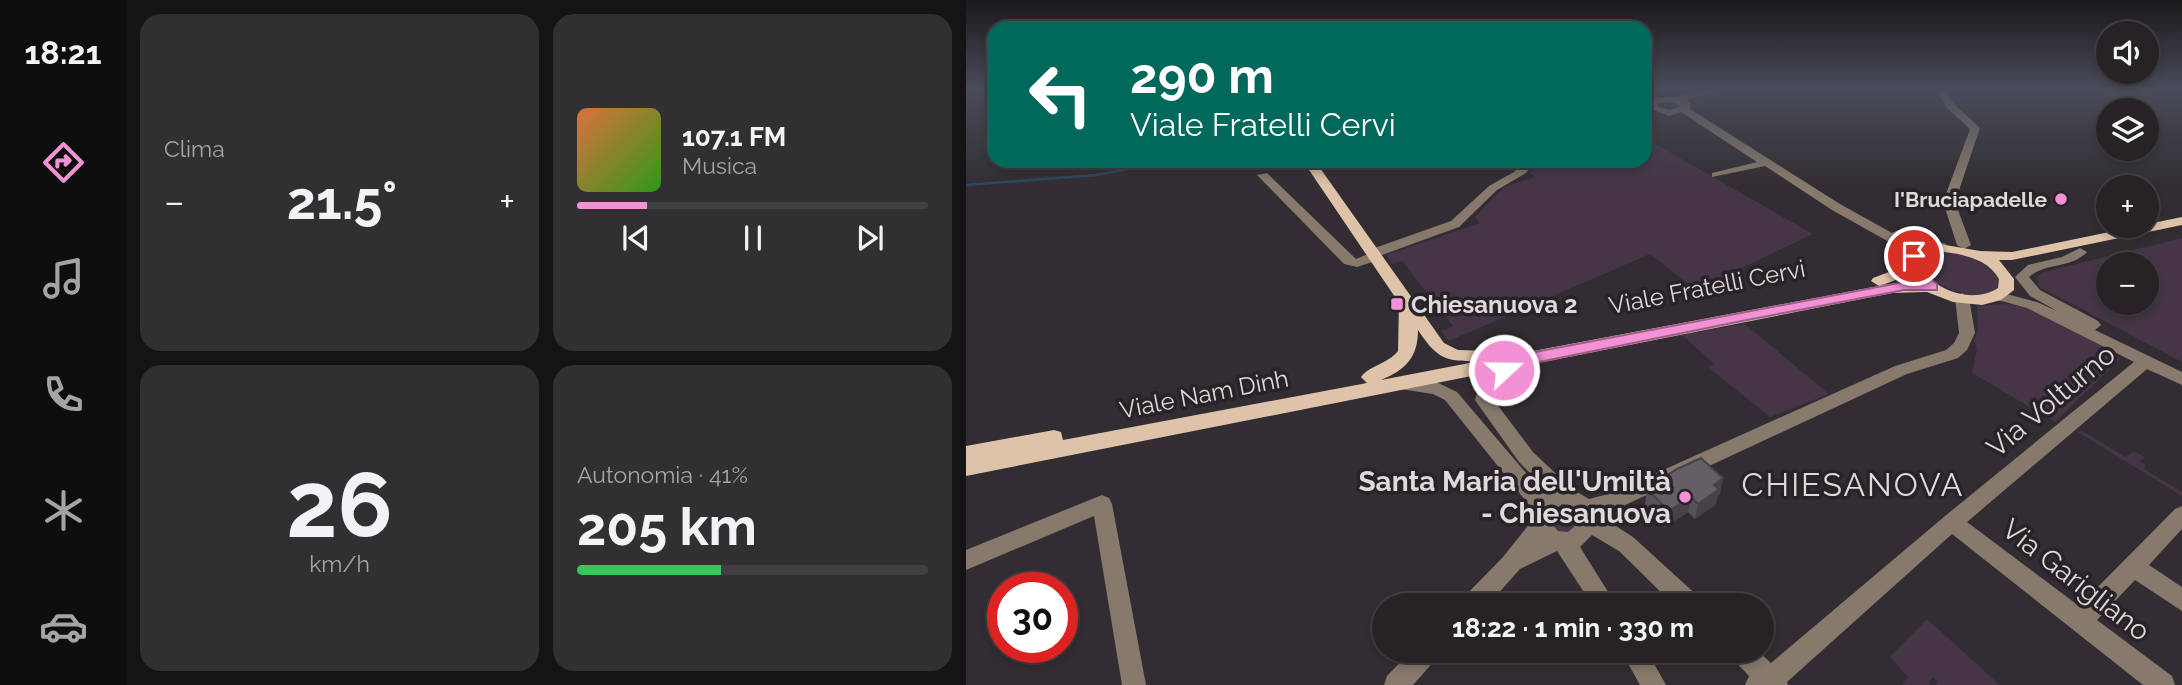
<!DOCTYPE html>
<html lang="it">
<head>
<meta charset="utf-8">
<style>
	body { margin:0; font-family:Raleway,sans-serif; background:#322f32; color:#f1f3f6; height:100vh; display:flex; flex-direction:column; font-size:26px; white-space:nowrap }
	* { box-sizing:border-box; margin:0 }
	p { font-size:23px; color:#a4a4a7 }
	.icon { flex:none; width:38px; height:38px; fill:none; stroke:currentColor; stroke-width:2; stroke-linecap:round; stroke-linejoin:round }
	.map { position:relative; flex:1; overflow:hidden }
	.side { display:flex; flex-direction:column; gap:14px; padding:14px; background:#151315; width:840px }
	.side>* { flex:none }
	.top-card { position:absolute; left:21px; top:21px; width:665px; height:147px; border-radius:21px; box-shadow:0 4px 10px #0003,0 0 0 2px #423f43; background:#00695c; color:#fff; overflow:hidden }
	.controls { position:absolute; left:1130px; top:21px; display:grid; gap:14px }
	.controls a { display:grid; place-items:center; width:63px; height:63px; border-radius:50%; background:#262226; box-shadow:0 4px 10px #0003,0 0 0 2px #423f43; font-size:35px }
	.speed { position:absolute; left:21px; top:572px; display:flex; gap:14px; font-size:35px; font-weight:700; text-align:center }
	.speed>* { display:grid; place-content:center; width:91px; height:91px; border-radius:50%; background:#262226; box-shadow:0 4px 10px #0003,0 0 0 2px #423f43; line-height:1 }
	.speed .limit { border:10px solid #d22; background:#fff; color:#111 }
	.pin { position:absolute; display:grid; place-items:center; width:60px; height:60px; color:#fff; margin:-30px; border:4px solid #fff; border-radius:50%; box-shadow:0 2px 7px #0007 }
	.me { position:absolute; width:77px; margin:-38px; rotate:69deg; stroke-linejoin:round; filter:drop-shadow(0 0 5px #0008) }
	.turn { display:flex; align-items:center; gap:24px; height:147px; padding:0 28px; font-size:32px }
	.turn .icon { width:91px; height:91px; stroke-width:2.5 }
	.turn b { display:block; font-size:49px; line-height:60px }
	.big { font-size:52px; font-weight:700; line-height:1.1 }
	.side .card { flex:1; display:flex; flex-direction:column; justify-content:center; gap:10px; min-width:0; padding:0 24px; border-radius:21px; background:#322f32 }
	.side .dial { align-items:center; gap:0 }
	.dial b { font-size:91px; line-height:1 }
	.song { display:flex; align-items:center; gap:21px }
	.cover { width:84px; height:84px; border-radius:10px; background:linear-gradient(135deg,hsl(20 70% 55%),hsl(110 70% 35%)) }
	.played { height:7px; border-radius:4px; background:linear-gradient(90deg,#f391d5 20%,#423f43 20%) }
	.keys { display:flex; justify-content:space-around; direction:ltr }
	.heat { display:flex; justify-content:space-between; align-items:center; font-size:38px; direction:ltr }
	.charge { height:10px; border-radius:5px; background:linear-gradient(90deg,#34c759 41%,#423f43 0) }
	.side .tiles { flex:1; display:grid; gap:14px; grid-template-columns:repeat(2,1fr) }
	.trip { position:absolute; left:406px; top:593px; width:402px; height:70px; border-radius:35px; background:#262226; box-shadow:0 4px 10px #0003,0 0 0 2px #423f43; font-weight:700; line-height:70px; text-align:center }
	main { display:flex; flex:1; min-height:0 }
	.dock { display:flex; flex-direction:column; width:126px; justify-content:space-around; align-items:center; background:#0f0e0f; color:#a4a4a7 }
	.dock .icon { width:49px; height:49px }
	.dock .selected { color:#f391d5 }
	.dock b { font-size:32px; color:#f1f3f6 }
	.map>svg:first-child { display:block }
	.green { fill:#453546; fill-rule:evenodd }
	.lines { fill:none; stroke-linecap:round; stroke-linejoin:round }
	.stream { stroke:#2b4761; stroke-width:2.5 }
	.minor { fill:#87796c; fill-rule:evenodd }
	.major { fill:#dfc3a9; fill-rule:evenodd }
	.wall { fill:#565257 }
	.shaded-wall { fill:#464247 }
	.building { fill:#645f65; stroke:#464247; stroke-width:2 }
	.route { fill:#f391d5; stroke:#9e5e8a; stroke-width:2 }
	.poi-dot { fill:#f391d5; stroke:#282328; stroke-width:2.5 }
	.labels { text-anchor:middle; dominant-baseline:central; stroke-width:7; stroke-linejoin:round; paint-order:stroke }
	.far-poi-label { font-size:21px; font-weight:bold; fill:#ddd9dd; stroke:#282328; text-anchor:end }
	.street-label { font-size:24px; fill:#ddd9dd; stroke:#282328 }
	.poi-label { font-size:24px; font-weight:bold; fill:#ddd9dd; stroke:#282328; text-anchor:start }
	.near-street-label { font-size:28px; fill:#ddd9dd; stroke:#282328 }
	.near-poi-label { font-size:28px; font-weight:bold; fill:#ddd9dd; stroke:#282328; text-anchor:end }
	.near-neighbourhood-label { font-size:32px; letter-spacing:2px; fill:#ddd9dd; stroke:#282328 }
</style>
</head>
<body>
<main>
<nav class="dock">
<b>18:21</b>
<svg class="icon selected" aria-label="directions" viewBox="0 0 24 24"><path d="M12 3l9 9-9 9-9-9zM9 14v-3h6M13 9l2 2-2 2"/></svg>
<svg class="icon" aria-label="music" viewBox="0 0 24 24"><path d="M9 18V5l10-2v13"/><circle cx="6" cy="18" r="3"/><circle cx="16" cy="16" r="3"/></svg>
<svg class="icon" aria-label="phone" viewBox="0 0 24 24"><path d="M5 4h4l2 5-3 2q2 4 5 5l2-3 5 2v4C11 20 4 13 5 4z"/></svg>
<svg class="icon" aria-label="climate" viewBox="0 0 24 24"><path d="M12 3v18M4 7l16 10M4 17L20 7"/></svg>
<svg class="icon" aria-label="car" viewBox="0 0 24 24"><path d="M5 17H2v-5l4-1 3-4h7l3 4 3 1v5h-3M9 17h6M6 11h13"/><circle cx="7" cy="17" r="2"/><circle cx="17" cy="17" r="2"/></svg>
</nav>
<section class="side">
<div class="tiles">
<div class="card"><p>Clima</p>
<div class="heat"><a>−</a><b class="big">21.5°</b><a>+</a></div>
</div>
<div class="card">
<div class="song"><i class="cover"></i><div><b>107.1 FM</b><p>Musica</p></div></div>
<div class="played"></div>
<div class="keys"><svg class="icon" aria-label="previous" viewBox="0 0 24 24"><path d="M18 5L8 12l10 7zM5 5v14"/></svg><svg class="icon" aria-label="pause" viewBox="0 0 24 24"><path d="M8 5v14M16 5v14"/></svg><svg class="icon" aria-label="next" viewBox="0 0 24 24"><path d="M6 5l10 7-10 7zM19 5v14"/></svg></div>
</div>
<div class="card dial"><b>26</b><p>km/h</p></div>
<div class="card"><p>Autonomia · 41%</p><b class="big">205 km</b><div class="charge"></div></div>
</div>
</section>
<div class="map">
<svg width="1216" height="685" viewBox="0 0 1216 685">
	<rect width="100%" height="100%" fill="#322d32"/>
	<g class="green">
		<path d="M679,138L847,234L730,290L684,254L483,341L475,331L487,326L436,261L426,264L420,255L514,223L509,217L538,187L569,177L563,172L598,161H679Z"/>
		<path d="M1216,238V362L1072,286L1071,277L1078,272ZM1143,264H1181V303H1143Z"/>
		<path d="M981,251C1002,256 1019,260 1033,278L1032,287C1009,306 972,288 956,269V260L965,253Z"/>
		<path d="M1041,304C1078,306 1117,336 1149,353L1154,359L1089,422L1006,373L1011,349L1008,340L1012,329L1011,306Z"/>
		<path d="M779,324L863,394L804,417L742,367L748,364L716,335Z"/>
		<path d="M1115,430L1159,457L1168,451L1178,457L1174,461L1180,465L1178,469L1216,492V496L1112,432Z"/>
		<path d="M595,504L610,508L615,521L605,532H590L581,515Z"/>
		<path d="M961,619L1034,685H969L972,682L966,677L963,685H936L942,677L924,657Z"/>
	</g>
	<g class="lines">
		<path class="stream" d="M0,185L130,175L207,161"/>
		<g class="minor">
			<path d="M741,90H756L720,100L724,103V109L874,204L926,233L932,230L980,244L982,247L975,251L941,241L955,255L953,258H943L932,247L866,210L799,166L746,177V173L791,162L715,112L703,116L680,107L687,98L710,97ZM705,102L715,106L703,110L691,106L693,103Z"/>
			<path d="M970,90H978L987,103L1014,128L989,202L1005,245L998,249L991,245L977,202L1004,129L980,107Z"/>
			<path d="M558,161H569L560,173L531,190L493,227L416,255L415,259L391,267L378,264L291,175L301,173L390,259L402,254L403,250L485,221L523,186L548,172Z"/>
			<path d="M1114,248L1121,252C1105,269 1080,262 1063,277L1074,290L1132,321L1135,325L1129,330L1216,372V385L1181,369L1001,522L1113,606L1209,509L1216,506V529L1183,565L1216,587V611L1169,580L1131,620L1206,676L1209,685H1177L986,534L821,682L822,685H779L783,676L767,659L763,651H792L805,663L979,516L1168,362L1061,308L1028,299L1026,296L1033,292L1071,302L1091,311L1064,296L1049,277L1062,265L1096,257Z"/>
			<path d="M996,293L1003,298L1009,333L1001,350L992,358L941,374L657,506L631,514L667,537L734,598L737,606H709L653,551L626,535L614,547L651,606H627L591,551L554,569L521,606H494L497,598L537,557L565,522L567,510L479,400L467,394L434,389L432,385L434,381L470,382L491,392L578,494L583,492L553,462L509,400C515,379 539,352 563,359L565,363L563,367C546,373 532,380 527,399L567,452L606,489L623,499L646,493L929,366L980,350L988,343L993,333L989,298ZM596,504L604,506L611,514L610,525L602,532L592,531L586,524V512Z"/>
			<path d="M136,495L143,498L146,504L180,685H156L128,516L0,570V550Z"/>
			<path d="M445,651H474L470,659L447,685H418L421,676Z"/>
			<path d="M655,651H681L700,685H674Z"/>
		</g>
		<path class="major" d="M337,161H349L478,343L492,350L522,351L525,355L519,360L913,286L905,281L907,278L939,266L946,249L968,243L1014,251L1046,252L1216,217V225L1046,260H1033L1048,279V290L1035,300L1016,305L987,302L961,292L926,293L0,476V446L88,430L95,432L97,440L401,383L395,377C404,365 422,364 432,351L433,303ZM969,251C991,253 1021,257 1033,279L1032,288C1006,305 965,290 953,263L957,255ZM943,275L949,283L914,285L919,284ZM452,330C471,359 480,362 514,361L415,380C439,370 452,358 452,330Z"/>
	</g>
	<path class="wall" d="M681,489L754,494L752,495L749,505L729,519L722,512L700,527L679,504Z"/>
	<g class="shaded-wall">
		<path d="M757,478L754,494L752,495L749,505L729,519L732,504L748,485Z"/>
		<path d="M725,497L722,512L700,527L703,511Z"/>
	</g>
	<path class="building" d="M735,458L757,478L748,485L753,489L732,504L725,497L703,511L681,489L711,469Z"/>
	<linearGradient id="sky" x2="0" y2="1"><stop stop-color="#1c191c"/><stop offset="0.48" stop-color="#494c5a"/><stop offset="1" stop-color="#494c5a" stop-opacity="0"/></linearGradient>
	<rect width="1216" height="186" fill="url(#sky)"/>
	<path class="route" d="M948,251L955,256L952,263L955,271L971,284V290H938L781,320L573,362L538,376L530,370L533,366L569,352L938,282H951L941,273L938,263L943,253Z"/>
	<g class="poi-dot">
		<circle cx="1095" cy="199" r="7"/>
		<rect x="424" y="297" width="14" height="14" rx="3.5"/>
		<circle cx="719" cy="497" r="7"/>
	</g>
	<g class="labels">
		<g class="far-poi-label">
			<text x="1081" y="199">I'Bruciapadelle</text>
		</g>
		<g class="street-label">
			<text transform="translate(741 287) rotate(-11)">Viale Fratelli Cervi</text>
			<text transform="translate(238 394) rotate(-11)">Viale Nam Dinh</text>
		</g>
		<g class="poi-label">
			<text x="445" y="304">Chiesanuova 2</text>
		</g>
		<g class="near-street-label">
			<text transform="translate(1085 401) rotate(-40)">Via Volturno</text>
			<text transform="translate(1110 580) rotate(38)">Via Garigliano</text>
		</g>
		<g class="near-poi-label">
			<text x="705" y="481">Santa Maria dell'Umiltà<tspan x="705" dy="32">- Chiesanuova</tspan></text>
		</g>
		<g class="near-neighbourhood-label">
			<text x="887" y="484">CHIESANOVA</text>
		</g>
	</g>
</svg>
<div class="controls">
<a><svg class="icon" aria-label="sound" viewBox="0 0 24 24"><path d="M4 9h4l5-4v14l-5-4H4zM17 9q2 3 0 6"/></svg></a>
<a><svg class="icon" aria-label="layers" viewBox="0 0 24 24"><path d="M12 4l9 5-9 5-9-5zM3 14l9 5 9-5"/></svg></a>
<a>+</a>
<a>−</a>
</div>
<div class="speed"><div class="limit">30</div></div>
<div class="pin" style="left:948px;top:256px;background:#d93025"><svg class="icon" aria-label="arrive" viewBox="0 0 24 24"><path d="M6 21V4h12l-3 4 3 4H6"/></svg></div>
<svg class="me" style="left:538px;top:370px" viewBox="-20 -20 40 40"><circle r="17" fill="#f391d5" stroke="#fff" stroke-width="3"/><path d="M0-11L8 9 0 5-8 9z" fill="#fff"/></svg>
<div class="trip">18:22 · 1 min · 330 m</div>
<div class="top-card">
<div class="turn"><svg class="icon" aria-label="left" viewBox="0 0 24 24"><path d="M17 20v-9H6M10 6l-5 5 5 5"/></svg><div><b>290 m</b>Viale Fratelli Cervi</div></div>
</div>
</div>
</main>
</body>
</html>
